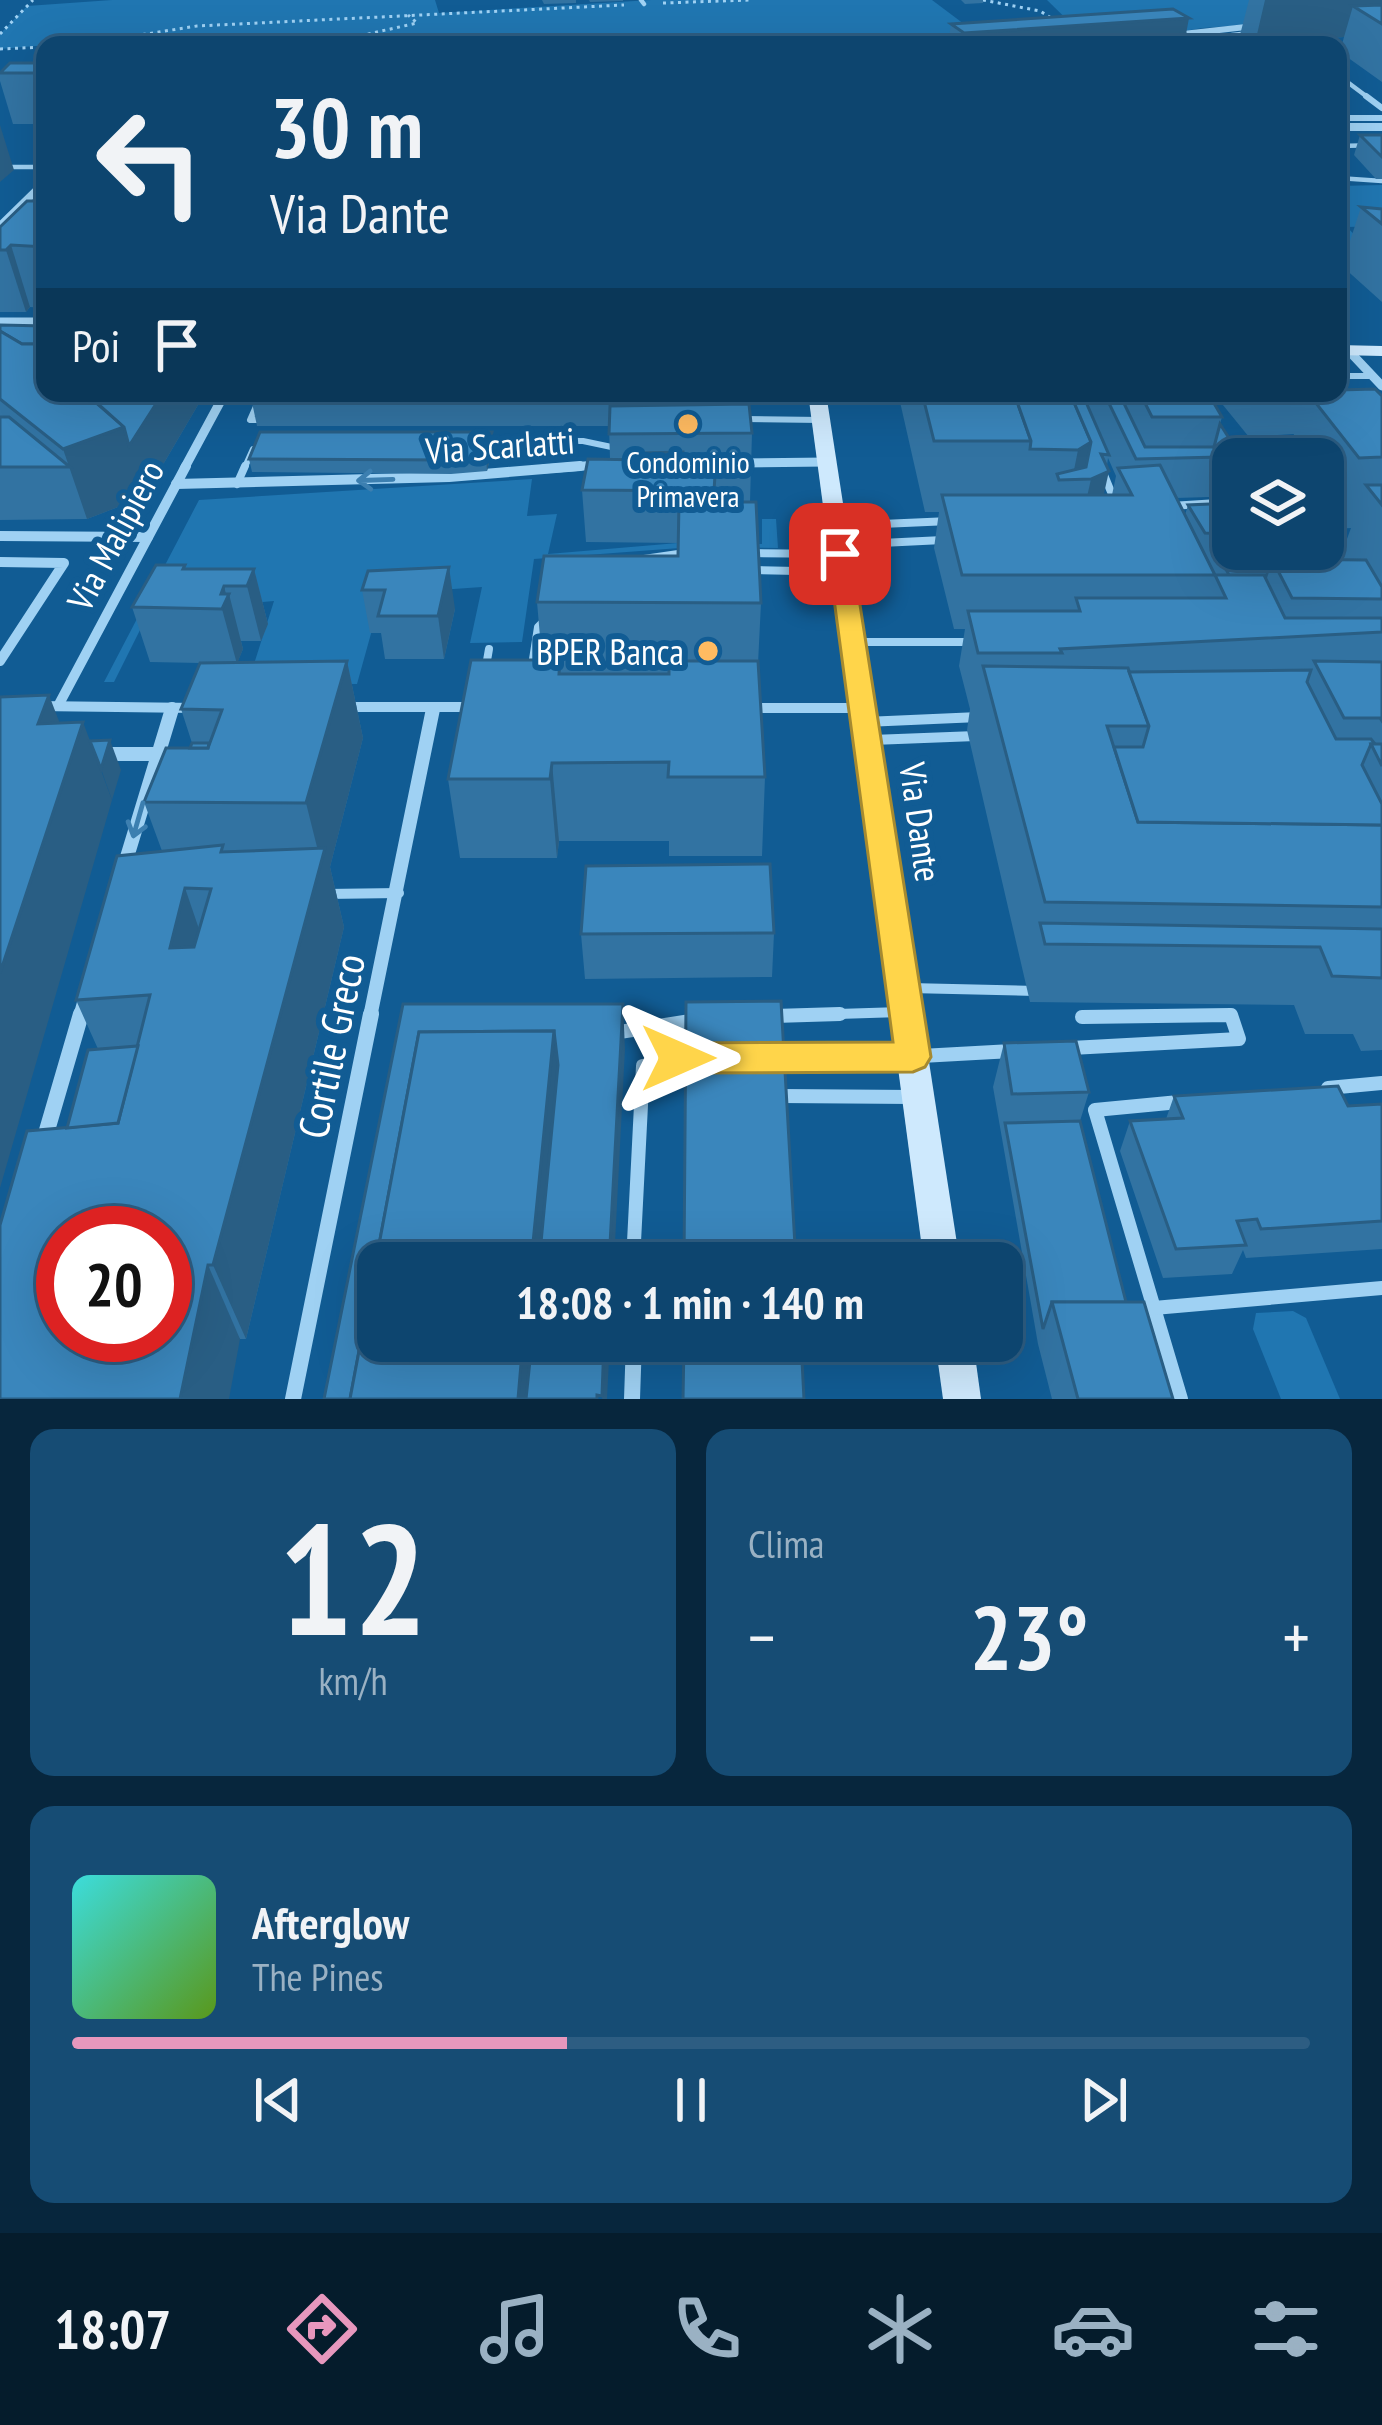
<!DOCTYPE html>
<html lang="it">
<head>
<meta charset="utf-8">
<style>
	body { margin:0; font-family:"PT Sans Narrow",sans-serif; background:#164c74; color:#f1f3f6; height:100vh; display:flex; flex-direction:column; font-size:45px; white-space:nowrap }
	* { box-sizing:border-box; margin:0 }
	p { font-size:39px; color:#9ab1c3 }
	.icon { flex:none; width:66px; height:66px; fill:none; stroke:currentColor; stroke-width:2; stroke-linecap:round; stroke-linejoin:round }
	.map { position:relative; height:1399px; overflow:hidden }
	.side { display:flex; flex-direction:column; gap:30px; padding:30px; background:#07263d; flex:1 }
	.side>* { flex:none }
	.guide { position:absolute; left:36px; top:36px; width:1311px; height:366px; border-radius:24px; box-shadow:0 12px 48px #0002,0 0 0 3px #2d5d82; background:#0d456f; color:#f1f3f6; overflow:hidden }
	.tools { position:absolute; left:1212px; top:438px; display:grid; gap:24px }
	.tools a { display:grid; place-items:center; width:132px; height:132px; border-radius:24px; background:#0d456f; box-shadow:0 12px 48px #0002,0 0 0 3px #2d5d82; font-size:60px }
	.speed { position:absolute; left:36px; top:1206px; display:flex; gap:24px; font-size:60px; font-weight:700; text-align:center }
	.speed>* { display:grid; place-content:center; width:156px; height:156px; border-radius:50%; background:#0d456f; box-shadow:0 12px 48px #0002,0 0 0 3px #2d5d82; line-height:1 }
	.speed .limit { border:18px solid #d22; background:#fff; color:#111 }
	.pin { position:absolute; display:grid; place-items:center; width:102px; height:102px; color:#fff; margin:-51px; border-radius:24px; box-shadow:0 6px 18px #0006 }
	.me { position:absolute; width:132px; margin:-66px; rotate:90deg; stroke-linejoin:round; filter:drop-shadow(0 0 9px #0008) }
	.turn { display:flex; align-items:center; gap:42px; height:252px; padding:0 36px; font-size:54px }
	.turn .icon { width:156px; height:156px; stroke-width:2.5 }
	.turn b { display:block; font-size:84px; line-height:102px }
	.then { display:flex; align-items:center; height:114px; padding:0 36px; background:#0003; gap:24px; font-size:45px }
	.big { font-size:90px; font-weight:600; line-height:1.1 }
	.side .card { flex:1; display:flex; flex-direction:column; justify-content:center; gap:18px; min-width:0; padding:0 42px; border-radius:24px; background:#164c74 }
	.side .dial { align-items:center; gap:0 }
	.dial b { font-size:156px; line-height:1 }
	.song { display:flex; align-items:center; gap:36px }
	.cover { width:144px; height:144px; border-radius:18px; background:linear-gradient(135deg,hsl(180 70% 55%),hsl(90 70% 35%)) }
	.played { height:12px; border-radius:6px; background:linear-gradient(90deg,#e797bd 40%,#2d5d82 40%) }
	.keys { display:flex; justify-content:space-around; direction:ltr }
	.heat { display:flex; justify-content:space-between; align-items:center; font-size:66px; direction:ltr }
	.side .tiles { flex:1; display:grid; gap:30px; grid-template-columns:1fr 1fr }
	.card:last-child { grid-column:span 2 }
	.trip { position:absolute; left:357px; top:1242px; width:666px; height:120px; border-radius:24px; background:#0d456f; box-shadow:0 12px 48px #0002,0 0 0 3px #2d5d82; font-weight:600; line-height:120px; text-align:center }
	.menu { display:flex; height:192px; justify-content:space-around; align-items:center; background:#051c2c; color:#9ab1c3 }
	.menu .icon { width:84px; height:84px }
	.menu .on { color:#e797bd }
	.menu b { font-size:54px; color:#f1f3f6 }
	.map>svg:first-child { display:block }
	.green { fill:#2076b1 }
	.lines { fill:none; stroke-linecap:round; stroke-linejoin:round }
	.path { stroke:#9fd1f3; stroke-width:3; stroke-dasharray:3 4.5; stroke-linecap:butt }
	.lane-far4 { stroke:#9fd1f3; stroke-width:4.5 }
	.lane-far3 { stroke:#9fd1f3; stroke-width:6 }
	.lane-far2 { stroke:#9fd1f3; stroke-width:8 }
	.lane-far1 { stroke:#9fd1f3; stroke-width:10 }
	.lane { stroke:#9fd1f3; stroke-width:14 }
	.street-far5 { stroke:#9fd1f3; stroke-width:6 }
	.street-far4 { stroke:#9fd1f3; stroke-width:8 }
	.street-far3 { stroke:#9fd1f3; stroke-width:9 }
	.street-far2 { stroke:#9fd1f3; stroke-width:10 }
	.street-far1 { stroke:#9fd1f3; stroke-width:14 }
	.street { stroke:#9fd1f3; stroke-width:16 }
	.secondary { fill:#cee9fd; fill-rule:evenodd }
	.wall { fill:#3273a2; fill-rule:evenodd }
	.shaded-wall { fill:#295e84 }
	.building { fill:#3a86bc; stroke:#295e84; stroke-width:3; fill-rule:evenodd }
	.oneway { stroke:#3c7fb0 }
	.route { fill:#ffd54a; stroke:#a68a30; stroke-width:3 }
	.poi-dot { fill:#ffbb61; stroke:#115c94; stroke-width:4.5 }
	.labels { text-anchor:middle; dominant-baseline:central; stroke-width:12; stroke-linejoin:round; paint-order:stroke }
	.far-poi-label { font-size:30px; fill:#fff; stroke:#115c94 }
	.street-label { font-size:36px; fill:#fff; stroke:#115c94 }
	.poi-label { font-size:36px; fill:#fff; stroke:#115c94; text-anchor:end }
	.near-street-label { font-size:42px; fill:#fff; stroke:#115c94 }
</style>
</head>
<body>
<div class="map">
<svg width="1382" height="1399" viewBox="0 0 1382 1399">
	<rect width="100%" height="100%" fill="#115c94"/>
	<g class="green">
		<path d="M112,0H435L439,13L651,0H932L992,45L229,41L227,45H103L118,39L0,49V34L27,6Z"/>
		<path d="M1047,0H1382V15L1203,28L1093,45Z"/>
		<path d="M1382,185V226L1347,227L1363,244L1338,245V186Z"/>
		<path d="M532,479L527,516L557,514L548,554L678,543L762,544V519H776L778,548L693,547L534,559L522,642L470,643L482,587L382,594L357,684L248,683L274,601L149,612L114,682H104L199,500Z"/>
		<path d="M1293,1311L1306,1318L1340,1399H1281L1253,1329L1256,1313Z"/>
	</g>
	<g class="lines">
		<g class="path">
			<path d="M983,0L1040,11L1056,21"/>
			<path d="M663,3L750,0"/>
			<path d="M0,34L33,0"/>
			<path d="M125,42L183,40L178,45"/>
			<path d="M76,45L197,26L624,5"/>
			<path d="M350,45L355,37L417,23L408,15"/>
			<path d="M0,49L45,47"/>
		</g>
		<g class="lane-far4">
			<path d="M641,0L644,4"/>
			<path d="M1248,45L1232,35L1250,33"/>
			<path d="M1338,75L1366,96"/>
			<path d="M1338,146L1382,145"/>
			<path d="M0,167H45"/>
			<path d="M1338,178L1382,181"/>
		</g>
		<g class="lane-far3">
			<path d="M1338,376H1373"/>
			<path d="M262,393L250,420H262"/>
			<path d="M744,419L821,420"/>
			<path d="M483,440L583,441L621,449"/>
			<path d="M244,469L253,449"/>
		</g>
		<g class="lane-far2">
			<path d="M1221,469L1233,490"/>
			<path d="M1102,470L1116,504"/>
			<path d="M237,484L245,466"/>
			<path d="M1171,506L1233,502"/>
			<path d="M836,526L950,521"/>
			<path d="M840,545L943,540"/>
			<path d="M750,553L840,554"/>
			<path d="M637,560L685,553"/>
			<path d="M752,570L843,572"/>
			<path d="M853,642H973"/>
			<path d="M485,672L489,649"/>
			<path d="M531,672L538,627L545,620"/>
		</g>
		<g class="lane-far1">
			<path d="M865,722L979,717"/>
			<path d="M872,740L976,736"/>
			<path d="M326,894L399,893"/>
			<path d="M909,988L1036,991"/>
			<path d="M774,1016L901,1012"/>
			<path d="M1088,1017H1232"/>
		</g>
		<g class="lane">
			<path d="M774,1016L840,1014"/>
			<path d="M613,1033L697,1020"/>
			<path d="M1071,1048L1239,1039L1231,1015L1082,1017"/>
			<path d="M921,1056L1012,1051"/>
			<path d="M777,1057H904"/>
			<path d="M1328,1088L1382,1083"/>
			<path d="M780,1096L913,1097"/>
			<path d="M1179,1102L1095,1110L1181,1399"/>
			<path d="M634,1242L643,1066L694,1058"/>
			<path d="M1154,1308L1382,1288"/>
		</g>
		<g class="street-far5">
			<path d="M1174,35L1255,26"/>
			<path d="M1366,96L1382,108"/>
			<path d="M1338,118H1382"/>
		</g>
		<g class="street-far4">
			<path d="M1338,127H1382"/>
			<path d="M0,226L45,182"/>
			<path d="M1338,251L1382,250"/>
		</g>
		<g class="street-far3">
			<path d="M0,322H45"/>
			<path d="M1348,350L1382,386"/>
			<path d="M738,463L827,462"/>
			<path d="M184,469L225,393"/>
			<path d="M543,469L598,465"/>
		</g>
		<g class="street-far2">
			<path d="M176,484L449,477L580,466"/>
			<path d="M0,536L148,537"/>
			<path d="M0,562L64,563L0,661"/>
			<path d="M37,706L197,708"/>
			<path d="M58,706L186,466"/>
			<path d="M343,707H473"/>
			<path d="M745,708H862"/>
			<path d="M432,712L433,707"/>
		</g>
		<g class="street-far1">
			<path d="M103,754H158"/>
			<path d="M124,867L172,709"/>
			<path d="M80,1017L86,996"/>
			<path d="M370,1017L433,709"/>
		</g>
		<g class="street">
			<path d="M43,1144L81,1014"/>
			<path d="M293,1399L371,1014"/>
			<path d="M632,1399L634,1341"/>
		</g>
		<g class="secondary">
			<path d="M1338,345L1382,346V356L1338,355Z"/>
			<path d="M808,393H826L960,1263H924Z"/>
			<path d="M935,1341H973L981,1399H943Z"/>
		</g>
	</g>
	<g class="wall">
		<path d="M542,0H576V3L544,4Z"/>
		<path d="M589,0H623V1L590,2Z"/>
		<path d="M961,0H983V3L965,4Z"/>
		<path d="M1249,0H1382V82L1340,52L1344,37L1255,43L1240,35Z"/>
		<path d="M951,24L1186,34L1204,45H948Z"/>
		<path d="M45,63V124H13L0,81V71Z"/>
		<path d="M1360,135H1382V179H1376L1354,155Z"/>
		<path d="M45,201V308L30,307L26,312H0V227Z"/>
		<path d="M1361,207L1382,209V302L1342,266Z"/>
		<path d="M0,325L45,393H205L144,497L87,519L0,520Z"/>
		<path d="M1338,365L1345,374L1341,387H1338Z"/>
		<path d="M250,393H742L741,405L752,433L750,502L761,603L758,664L765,777L762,856H669V841H559L557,858H460L448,779L542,660L537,602L678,556V543L586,542L582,490L610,459L609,426H257Z"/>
		<path d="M898,393H1208L1222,417L1220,424L1234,446L1222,486H1212L1209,497L1176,498L1185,515L1188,505L1233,503V549L1308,559L1342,560L1340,558L1351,528L1334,529L1323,513V459H1286L1294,434L1249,437L1214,394L1338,393L1382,396V1050L1361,1051L1353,1034H1305L1294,1005L1030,1002L967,730L970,709L959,666L965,629H954L934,548L939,512H925ZM1108,458L1116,476L1112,495H1103Z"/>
		<path d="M493,446L487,471L451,474L252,472L249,459Z"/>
		<path d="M186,569H254L268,624L261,641H241L243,649L237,663L347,661L363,738L330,867L344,927L246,1339H240L67,1128L98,1049L76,1000L162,851L144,802L190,748L192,743L181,709L200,663L150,662L132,607Z"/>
		<path d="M368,571L455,609L444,659H385L381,633H370L362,590Z"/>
		<path d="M774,933L772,977L585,979L581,934Z"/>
		<path d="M1004,1043L1089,1092L1080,1121L1126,1302L1173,1399H1052L1038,1344L993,1087Z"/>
		<path d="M1174,1096L1348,1106L1382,1104V1249L1246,1258L1243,1250L1232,1274L1163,1278L1120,1151L1130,1121L1166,1119Z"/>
	</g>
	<g class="shaded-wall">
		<path d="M1265,0H1382V24L1353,6L1344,37L1255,43Z"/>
		<path d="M1189,18L1184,45H1204H962L964,33Z"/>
		<path d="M0,125L14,170L0,182Z"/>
		<path d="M11,245L30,307L26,312L6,250Z"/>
		<path d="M63,393H205L144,497L87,519L63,449L151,411Z"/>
		<path d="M492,432L493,446L487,471L486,457Z"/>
		<path d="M1091,442L1083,479L1072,480L1078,450Z"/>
		<path d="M1109,471L1103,498L1085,506L1091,479Z"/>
		<path d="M449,567L455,609L444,659L438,616Z"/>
		<path d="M254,569L268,624L261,641L247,586Z"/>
		<path d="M224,586L227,598L229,594L243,649L237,664L222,609L221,594Z"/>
		<path d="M347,661L363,738L330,867L344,927L246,1339L213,1265L321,863L306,803Z"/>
		<path d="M49,695L72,755L83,722L112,800L0,1188V973L38,724Z"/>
		<path d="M110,740L121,770L112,800L101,769Z"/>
		<path d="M552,763L559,841L557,858L550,779Z"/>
		<path d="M185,888L212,967L170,948Z"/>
		<path d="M623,1004L625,1049L614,1263H609Z"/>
		<path d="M554,1031L562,1110L549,1263H531Z"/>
		<path d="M208,1265L240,1339L229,1399H180Z"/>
		<path d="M523,1341H542L536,1399H518Z"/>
		<path d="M604,1341H610L607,1399H602Z"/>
	</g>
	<g class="building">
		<path d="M1382,5V24L1353,6Z"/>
		<path d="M1173,9L1189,18L964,33L951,24Z"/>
		<path d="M1186,34L1204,44L1022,45Z"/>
		<path d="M10,63H45V73H0Z"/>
		<path d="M1360,135H1382V157Z"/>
		<path d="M27,201H45V247L11,245L6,250H0V227Z"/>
		<path d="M1361,207L1382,209V224Z"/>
		<path d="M0,325L45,326V344H22L0,331Z"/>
		<path d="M0,331L22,344H45V393H85L124,427L63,449L0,399Z"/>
		<path d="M1375,389L1382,396V457L1359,458L1308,393H1338V390Z"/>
		<path d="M86,393H163L129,446L124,427Z"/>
		<path d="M613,393H634V396H612Z"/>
		<path d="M922,393H1014L1031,441H934Z"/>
		<path d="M1014,393H1070L1091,442L1078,450L1030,449L1031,441Z"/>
		<path d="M1070,393H1082L1109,455L1101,454L1109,471L1091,479L1059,480L1057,474L1086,467L1091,442Z"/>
		<path d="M1104,393H1119L1145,447H1214L1220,457L1136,459Z"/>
		<path d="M1140,393H1208L1222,417H1152Z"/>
		<path d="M1255,393H1307L1306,396L1260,398Z"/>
		<path d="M749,404L752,433L609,434L610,406Z"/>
		<path d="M0,417H9L70,467H0Z"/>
		<path d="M1220,424L1234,446L1214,447Z"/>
		<path d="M260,432H492L486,457L449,460L249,459Z"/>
		<path d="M683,452V458L716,459L714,491L582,490L588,459L643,460V453Z"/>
		<path d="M1160,465L1215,575H962L942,495H1132L1118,468Z"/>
		<path d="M1366,485H1382V505Z"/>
		<path d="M679,502H756L761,603L537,602L544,556H678Z"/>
		<path d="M1233,503V537L1232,534L1205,533L1188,505Z"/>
		<path d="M1214,546H1233V549L1303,550L1308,559H1272L1265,579L1264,575H1229Z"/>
		<path d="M1272,559L1366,560L1382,587V599L1292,598Z"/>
		<path d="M156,565H185L183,569H254L247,586H224L221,594H229L222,609L132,607Z"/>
		<path d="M449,567L438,616H378L385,590H362L368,571Z"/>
		<path d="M1215,575H1264L1285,618H1382V632L1060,649L1062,653H978L968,611H1080L1076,598H1226Z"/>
		<path d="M471,660H560L559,674H669V661H758L765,777H668L669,762L552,763L550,779H448Z"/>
		<path d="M347,661L306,803L144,802L166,748H208L222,710L181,709L200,663Z"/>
		<path d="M1314,661L1382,662V721L1380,718H1344Z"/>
		<path d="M983,666L1128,668L1149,726H1107L1138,822L1382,825V907L1045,902Z"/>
		<path d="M1311,670L1307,682L1336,739H1371L1375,744H1371L1362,765L1382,804V825L1138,822L1114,747H1143L1149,726L1129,672Z"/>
		<path d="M49,695L38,724L83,722L0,973V697Z"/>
		<path d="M110,740L101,769L90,741Z"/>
		<path d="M192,743H209L208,748H190Z"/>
		<path d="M1371,744H1382V766Z"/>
		<path d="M223,845L221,852L325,848L213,1265H208L180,1399H0V1225L27,1131L118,1123L150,995L76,1000L117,856ZM185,888L211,889L194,947L170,948ZM63,1233H165V1335H63Z"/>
		<path d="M770,864L774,933L581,934L586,866Z"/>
		<path d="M1040,923L1382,929V978L1332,976L1320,947L1045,944Z"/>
		<path d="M781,1001L796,1263H684L686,1002Z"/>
		<path d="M403,1004H623L609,1263H539L558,1065L554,1031L419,1032L350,1399H324Z"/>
		<path d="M554,1031L531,1263H378V1341H523L518,1399H350L419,1032Z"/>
		<path d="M1076,1041L1089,1092L1012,1094L1004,1043Z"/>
		<path d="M138,1046L118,1123L67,1128L88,1050Z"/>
		<path d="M1338,1086L1348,1106L1382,1104V1221L1261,1229L1257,1219L1237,1221L1246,1245L1176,1249L1130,1121L1183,1118L1174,1096Z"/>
		<path d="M1080,1121L1126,1302H1052L1043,1329L1005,1123Z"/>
		<path d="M1052,1302H1144L1173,1399H1078Z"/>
		<path d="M532,1341H604L602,1396L597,1395V1399H526Z"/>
		<path d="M684,1341H801L804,1399H683Z"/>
	</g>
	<defs><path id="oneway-shaft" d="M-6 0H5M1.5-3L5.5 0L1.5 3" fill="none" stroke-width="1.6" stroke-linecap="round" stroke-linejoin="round" transform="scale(3)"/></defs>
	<g class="oneway">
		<use href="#oneway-shaft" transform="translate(375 480) rotate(178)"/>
		<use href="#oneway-shaft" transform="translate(138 820) rotate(106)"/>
	</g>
	<path class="route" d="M840,547L852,554L931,1057L925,1067L913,1072L678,1073L666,1068L660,1058L666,1047L678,1043L893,1042L828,554Z"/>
	<g class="poi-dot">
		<circle cx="688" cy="424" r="12"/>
		<circle cx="708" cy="651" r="12"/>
	</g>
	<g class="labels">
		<g class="far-poi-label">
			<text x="688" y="461">Condominio<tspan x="688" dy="34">Primavera</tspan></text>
		</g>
		<g class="street-label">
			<text transform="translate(500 445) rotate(-4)">Via Scarlatti</text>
			<text transform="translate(115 535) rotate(-62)">Via Malipiero</text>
			<text transform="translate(921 822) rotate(82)">Via Dante</text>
		</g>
		<g class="poi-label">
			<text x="684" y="651">BPER Banca</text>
		</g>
		<g class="near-street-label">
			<text transform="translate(331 1046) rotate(-78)">Cortile Greco</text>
		</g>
	</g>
</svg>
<div class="tools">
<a><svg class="icon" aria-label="layers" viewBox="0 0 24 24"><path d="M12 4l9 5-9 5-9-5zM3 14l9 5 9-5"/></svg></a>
</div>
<div class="speed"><div class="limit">20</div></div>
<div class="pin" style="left:840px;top:554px;background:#d93025"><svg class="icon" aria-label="arrive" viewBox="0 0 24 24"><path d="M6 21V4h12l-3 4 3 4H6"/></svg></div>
<svg class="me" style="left:678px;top:1058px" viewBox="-20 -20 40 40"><path d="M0-17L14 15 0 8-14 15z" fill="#ffd54a" stroke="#fff" stroke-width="4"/></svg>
<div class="trip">18:08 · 1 min · 140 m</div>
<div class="guide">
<div class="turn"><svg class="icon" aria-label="left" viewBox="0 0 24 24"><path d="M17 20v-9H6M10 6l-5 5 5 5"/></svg><div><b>30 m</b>Via Dante</div></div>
<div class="then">Poi<svg class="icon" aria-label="arrive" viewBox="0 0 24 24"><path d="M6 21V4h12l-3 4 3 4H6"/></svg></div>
</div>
</div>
<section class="side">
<div class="tiles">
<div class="card dial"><b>12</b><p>km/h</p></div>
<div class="card"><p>Clima</p>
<div class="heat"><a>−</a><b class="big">23°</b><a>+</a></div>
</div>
<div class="card">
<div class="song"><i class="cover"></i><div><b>Afterglow</b><p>The Pines</p></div></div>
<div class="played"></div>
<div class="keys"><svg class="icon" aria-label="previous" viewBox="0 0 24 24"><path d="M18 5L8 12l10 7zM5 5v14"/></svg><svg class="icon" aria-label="pause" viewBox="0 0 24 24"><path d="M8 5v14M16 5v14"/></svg><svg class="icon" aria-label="next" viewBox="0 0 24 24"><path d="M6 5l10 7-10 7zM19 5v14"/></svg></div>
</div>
</div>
</section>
<nav class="menu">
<b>18:07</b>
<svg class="icon on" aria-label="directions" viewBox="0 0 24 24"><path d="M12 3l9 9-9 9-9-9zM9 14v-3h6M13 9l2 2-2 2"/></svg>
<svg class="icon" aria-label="music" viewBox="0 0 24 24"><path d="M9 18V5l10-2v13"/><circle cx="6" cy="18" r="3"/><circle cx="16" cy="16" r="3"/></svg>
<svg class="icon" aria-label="phone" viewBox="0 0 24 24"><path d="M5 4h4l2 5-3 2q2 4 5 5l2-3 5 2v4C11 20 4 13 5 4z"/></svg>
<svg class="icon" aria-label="climate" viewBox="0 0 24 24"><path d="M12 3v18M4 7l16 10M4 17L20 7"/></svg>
<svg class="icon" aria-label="car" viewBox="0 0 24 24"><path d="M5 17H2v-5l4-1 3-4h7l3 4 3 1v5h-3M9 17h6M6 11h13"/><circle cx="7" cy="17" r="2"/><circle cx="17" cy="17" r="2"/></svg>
<svg class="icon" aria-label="filters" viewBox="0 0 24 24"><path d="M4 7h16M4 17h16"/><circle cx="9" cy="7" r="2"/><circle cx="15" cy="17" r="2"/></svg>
</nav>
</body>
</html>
